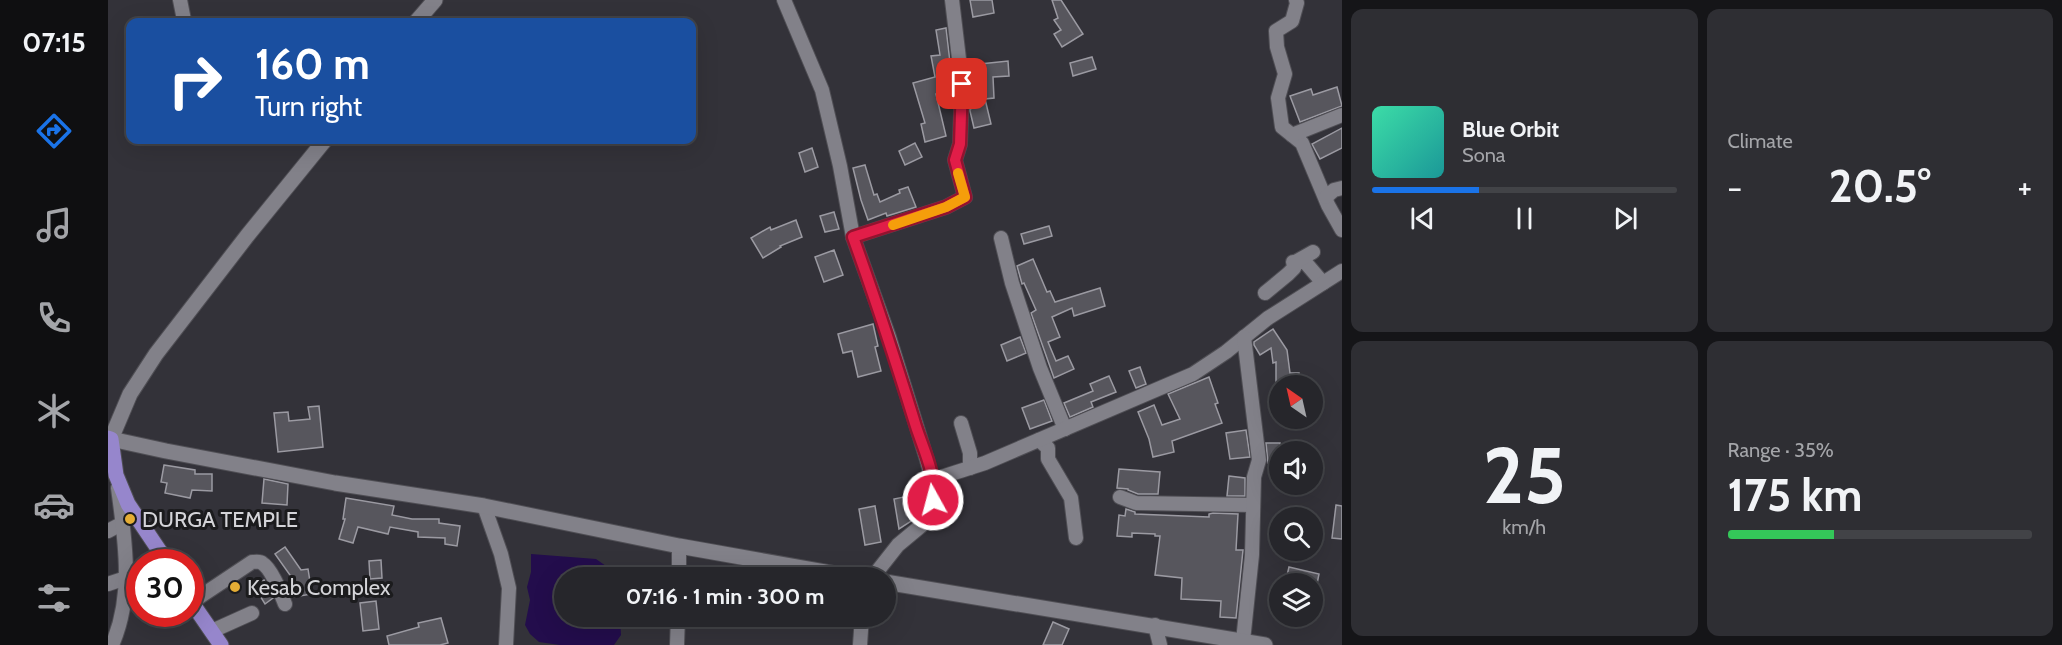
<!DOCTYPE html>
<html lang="en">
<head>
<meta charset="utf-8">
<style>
	body { margin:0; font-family:Cabin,sans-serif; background:#2e2e33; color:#f1f3f6; height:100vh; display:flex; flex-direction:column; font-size:22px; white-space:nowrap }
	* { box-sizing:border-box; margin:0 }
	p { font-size:20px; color:#a4a5a9 }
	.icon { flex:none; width:33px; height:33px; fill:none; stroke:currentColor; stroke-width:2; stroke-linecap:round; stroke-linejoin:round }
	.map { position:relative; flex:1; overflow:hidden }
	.panel { display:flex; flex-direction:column; gap:9px; padding:9px; background:#151518; width:720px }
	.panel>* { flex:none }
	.banner { position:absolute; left:18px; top:18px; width:570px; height:126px; border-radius:12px; box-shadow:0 6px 24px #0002,0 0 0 2px #424347; background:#1a4fa0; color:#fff; overflow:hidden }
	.needle { width:39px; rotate:326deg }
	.controls { position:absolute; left:1161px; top:375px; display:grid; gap:12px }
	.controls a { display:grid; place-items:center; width:54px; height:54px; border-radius:50%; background:#26262b; box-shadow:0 6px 24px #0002,0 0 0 2px #424347; font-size:30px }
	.speed { position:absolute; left:18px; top:549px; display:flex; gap:12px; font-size:30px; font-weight:700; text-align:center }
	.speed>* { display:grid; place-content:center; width:78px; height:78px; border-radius:50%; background:#26262b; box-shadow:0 6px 24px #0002,0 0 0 2px #424347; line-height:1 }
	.speed .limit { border:9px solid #d22; background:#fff; color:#111 }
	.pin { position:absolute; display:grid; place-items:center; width:51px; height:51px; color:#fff; margin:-26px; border-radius:12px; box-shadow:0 3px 9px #0006 }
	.me { position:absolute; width:66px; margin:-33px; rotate:353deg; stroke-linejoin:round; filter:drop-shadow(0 0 4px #0008) }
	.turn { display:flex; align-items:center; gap:21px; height:126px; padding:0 30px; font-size:27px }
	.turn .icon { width:78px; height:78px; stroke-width:2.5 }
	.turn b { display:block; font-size:42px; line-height:51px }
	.big { font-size:45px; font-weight:700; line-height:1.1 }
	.panel .tile { flex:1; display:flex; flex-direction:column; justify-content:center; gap:9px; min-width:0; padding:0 21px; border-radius:12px; background:#2e2e33 }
	.panel .dial { align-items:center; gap:0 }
	.dial b { font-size:78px; line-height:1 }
	.song { display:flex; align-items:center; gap:18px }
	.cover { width:72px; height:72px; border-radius:9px; background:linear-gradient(135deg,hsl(160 70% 55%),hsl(180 70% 35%)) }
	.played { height:6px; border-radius:3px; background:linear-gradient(90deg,#1a73e8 35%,#424347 35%) }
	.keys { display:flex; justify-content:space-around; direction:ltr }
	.heat { display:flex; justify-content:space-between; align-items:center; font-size:33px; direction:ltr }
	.charge { height:9px; border-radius:4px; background:linear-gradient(90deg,#34c759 35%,#424347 0) }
	.panel .tiles { flex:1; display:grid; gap:9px; grid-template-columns:repeat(2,1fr) }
	.trip { position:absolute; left:446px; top:567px; width:342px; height:60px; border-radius:30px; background:#26262b; box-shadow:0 6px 24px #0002,0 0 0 2px #424347; font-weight:700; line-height:60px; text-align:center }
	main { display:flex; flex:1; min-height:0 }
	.tab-bar { display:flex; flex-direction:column; width:108px; justify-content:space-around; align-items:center; background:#0f0f11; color:#a4a5a9 }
	.tab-bar .icon { width:42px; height:42px }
	.tab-bar .current { color:#1a73e8 }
	.tab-bar b { font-size:27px; color:#f1f3f6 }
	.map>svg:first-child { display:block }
	.water { fill:#230d4c }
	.building { fill:#57565d; stroke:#9b9aa2; stroke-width:1.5 }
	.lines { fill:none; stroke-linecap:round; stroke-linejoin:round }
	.minor-casing { stroke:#4f4e54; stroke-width:16 }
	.tertiary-casing { stroke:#4f4e54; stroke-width:17 }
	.primary-casing { stroke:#4f4e54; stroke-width:17 }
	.minor { stroke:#828189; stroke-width:14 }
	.tertiary { stroke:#828189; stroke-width:15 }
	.primary { stroke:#9686cc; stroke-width:15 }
	.route-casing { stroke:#92132f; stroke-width:15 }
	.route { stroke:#e11d48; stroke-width:10 }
	.slow { stroke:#f59e0b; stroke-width:10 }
	.poi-dot { fill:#e5ad35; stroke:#1b1b1d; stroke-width:2 }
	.labels { text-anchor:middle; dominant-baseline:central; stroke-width:6; stroke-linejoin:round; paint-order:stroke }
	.poi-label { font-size:22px; fill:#d4d4d8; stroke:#1b1b1d; text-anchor:start }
</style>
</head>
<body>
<main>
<nav class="tab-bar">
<b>07:15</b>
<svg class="icon current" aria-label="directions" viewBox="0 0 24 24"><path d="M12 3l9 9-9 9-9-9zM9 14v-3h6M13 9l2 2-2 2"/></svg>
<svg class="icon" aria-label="music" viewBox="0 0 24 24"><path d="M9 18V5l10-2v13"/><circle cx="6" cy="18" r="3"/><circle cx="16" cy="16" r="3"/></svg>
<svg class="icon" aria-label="phone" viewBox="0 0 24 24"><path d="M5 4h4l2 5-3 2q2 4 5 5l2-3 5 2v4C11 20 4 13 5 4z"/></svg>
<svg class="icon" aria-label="climate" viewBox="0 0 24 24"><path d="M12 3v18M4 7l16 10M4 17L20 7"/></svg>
<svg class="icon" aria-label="car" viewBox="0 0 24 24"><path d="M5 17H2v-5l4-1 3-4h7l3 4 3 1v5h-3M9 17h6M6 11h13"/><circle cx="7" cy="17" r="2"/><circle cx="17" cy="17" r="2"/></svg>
<svg class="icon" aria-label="filters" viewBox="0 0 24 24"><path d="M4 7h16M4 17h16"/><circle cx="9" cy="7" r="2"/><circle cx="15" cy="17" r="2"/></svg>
</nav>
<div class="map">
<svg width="1234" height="645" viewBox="0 0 1234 645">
	<rect width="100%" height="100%" fill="#333239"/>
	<path class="water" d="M423,554L488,559L508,573L509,577L456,578V616L512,617L513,635L506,645H452L431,642L422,634L417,625L422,600L419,587L423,572Z"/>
	<g class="building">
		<path d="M862,0H884L886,13L865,17Z"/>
		<path d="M944,0H953L975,34L954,47L946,34L953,30L946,20L950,18Z"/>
		<path d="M838,28L845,88L828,94L838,136L817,142L813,124L817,123L805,83L827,77L823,56L832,55L828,30Z"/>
		<path d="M984,57L988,69L965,76L962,63Z"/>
		<path d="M900,61L901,76L885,77L886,98L877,99L883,124L866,128L862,111V109L868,107L865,75L870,74L874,86L872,64Z"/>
		<path d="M1229,87L1234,106L1192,122L1182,96L1203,89L1205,95Z"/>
		<path d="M1234,128V148L1212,159L1204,144Z"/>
		<path d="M807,143L814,157L797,165L791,151Z"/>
		<path d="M704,148L710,167L697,172L691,153Z"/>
		<path d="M757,165L766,195L769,194L772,202L792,193L791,190L800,187L808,207L779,216L778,213L760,220L753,200L745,168Z"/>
		<path d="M726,212L731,229L717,232L712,216Z"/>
		<path d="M688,220L694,237L672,246L673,247L655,258L643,238L662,227L663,230Z"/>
		<path d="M941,226L944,236L916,244L913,234Z"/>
		<path d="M726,250L735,275L716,282L707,257Z"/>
		<path d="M925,259L939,292L942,291L947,302L992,288L997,306L966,316L964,308L944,317L952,337L940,342L948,361L960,356L966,369L946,378L923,313L928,310L916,283L914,284L909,266Z"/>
		<path d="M765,324L770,346L767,347L773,371L750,377L744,351L735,353L730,334Z"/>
		<path d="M1165,329L1179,350L1182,373H1191V386H1168V362L1165,363L1163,348L1152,355L1146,345V342Z"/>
		<path d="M912,337L918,353L899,361L893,345Z"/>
		<path d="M1032,367L1038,384L1028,388L1021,371Z"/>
		<path d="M1001,376L1008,392L983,402L985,407L962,417L956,403L985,391L982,384Z"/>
		<path d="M1101,377L1110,403L1107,404L1114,423L1064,441L1066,452L1045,457L1041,439L1030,412L1046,405L1054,425L1072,419L1060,394Z"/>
		<path d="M936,400L944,421L922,429L914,408Z"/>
		<path d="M211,406L215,447L170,452L166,413L180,412L181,421L202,419L200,407Z"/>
		<path d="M1138,430L1142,457L1122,459L1118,433Z"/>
		<path d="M1158,443H1172V462L1160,463Z"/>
		<path d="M56,465L87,470V474H104V491L84,490L82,498L57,493L59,483L53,482Z"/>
		<path d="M1011,469L1052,472L1050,494H1030L1020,490V489L1009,488Z"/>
		<path d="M1121,476L1137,478V496H1119Z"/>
		<path d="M156,479L180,484L179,505L154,503Z"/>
		<path d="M815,489L817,504L803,506L805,520L791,529L786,499L806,495L805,490Z"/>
		<path d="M238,498L286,506L284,515L304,519H331V523L352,526L349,546L337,544V538L310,537V532L282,527L280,534L250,527L245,543L231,539L237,519H235Z"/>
		<path d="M1228,505L1234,506V539L1224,538Z"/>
		<path d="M767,506L773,542L757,545L751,509Z"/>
		<path d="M1018,509L1027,512V514L1101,517V514L1105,513L1130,514L1128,550H1135L1128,618L1112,617L1113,601L1073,599L1074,578L1047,575L1052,536H1047V534L1024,533V537L1009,536L1011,515L1017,516Z"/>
		<path d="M177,547L193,570L200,569L204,594L186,597L182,575L167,554Z"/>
		<path d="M273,560L274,578L262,579L261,561Z"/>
		<path d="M1181,567L1211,574L1209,584H1177Z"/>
		<path d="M156,580L165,598L157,604L146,586Z"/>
		<path d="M268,601L271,629L255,631L252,603Z"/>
		<path d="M333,618L340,643L332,645H281L279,636L311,627L310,623Z"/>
		<path d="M945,622L961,629L954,645H935Z"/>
	</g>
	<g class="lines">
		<g class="minor-casing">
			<g id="minor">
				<path d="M72,0L76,20L78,22"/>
				<path d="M676,0L714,90L732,166L745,237L781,337L819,460L827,491L825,511L814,525L790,545L764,578"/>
				<path d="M1188,0L1189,3L1184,21L1168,31L1169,47L1177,74L1170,98L1174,127L1194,143L1220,205L1234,230"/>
				<path d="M1184,135L1234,115"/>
				<path d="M1218,197L1226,190L1234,188"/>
				<path d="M745,237L838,207L857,197L847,160L852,144L854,84L844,0"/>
				<path d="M893,238L904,283L932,368L957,429"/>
				<path d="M1185,262H1197L1215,283"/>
				<path d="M1157,293L1180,274L1186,268L1189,261L1205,252"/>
				<path d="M853,423L862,453V468"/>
				<path d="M931,440L940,448V459L963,498L968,538"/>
				<path d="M824,480L877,463L1085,374L1118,352L1160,318L1234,271"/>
				<path d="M1012,497L1028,503L1145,505"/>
				<path d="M376,506L393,554L401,588L398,645"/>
				<path d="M0,531L15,523"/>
				<path d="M571,578V546"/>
				<path d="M0,584L18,578"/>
				<path d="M84,602L144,562C147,562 152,561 154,563C164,569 173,594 177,604"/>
				<path d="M1047,625L1052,645"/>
				<path d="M104,631L144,613"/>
				<path d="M1135,641L1144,555L1146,477L1151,460L1136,337"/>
				<path d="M4,645C26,595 17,540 10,488"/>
				<path d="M569,645L570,616"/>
				<path d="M752,645L754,616"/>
			</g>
		</g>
		<g class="tertiary-casing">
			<g id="tertiary">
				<path d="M308,22L327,0"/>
				<path d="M217,140L139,236L48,354L22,394L3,439L58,451L227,483L376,506L571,546L751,578"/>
				<path d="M777,582L1157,645"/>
			</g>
		</g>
		<g class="primary-casing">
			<g id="primary">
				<path d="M0,438L3,439L8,475L20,504L59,562"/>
				<path d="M82,600L113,645"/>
			</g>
		</g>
		<use href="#minor" class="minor"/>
		<use href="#tertiary" class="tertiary"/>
		<use href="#primary" class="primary"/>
	</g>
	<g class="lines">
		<g class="route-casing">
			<path id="route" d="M825,500C829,473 813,445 806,420C787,359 767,298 745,237L838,207L857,197L847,160L852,144L854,84"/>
		</g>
		<use href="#route" class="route"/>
		<path class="slow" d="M785,225L838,207L857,197L850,173"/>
	</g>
	<g class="poi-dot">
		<circle cx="22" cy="519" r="6"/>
		<circle cx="127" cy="587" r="6"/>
	</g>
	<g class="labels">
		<g class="poi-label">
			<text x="34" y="519">DURGA TEMPLE</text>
			<text x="139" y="587">Kesab Complex</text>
		</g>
	</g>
</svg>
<div class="controls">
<a><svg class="needle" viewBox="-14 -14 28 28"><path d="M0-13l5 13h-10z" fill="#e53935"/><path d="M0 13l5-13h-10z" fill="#a4a5a9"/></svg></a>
<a><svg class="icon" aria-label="sound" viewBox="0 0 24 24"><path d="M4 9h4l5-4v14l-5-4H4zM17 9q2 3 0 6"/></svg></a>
<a><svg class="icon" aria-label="search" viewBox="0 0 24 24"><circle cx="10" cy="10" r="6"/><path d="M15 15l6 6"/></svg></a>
<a><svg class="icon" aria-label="layers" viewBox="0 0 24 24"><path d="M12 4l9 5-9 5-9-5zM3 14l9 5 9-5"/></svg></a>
</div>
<div class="speed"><div class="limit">30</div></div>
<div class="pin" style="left:854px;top:84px;background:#d93025"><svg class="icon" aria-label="arrive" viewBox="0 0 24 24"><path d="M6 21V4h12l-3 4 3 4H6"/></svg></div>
<svg class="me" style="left:825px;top:500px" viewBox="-20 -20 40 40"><circle r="17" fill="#e11d48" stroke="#fff" stroke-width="3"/><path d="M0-11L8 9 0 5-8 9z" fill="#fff"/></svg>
<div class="trip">07:16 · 1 min · 300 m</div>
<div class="banner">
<div class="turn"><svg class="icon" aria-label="right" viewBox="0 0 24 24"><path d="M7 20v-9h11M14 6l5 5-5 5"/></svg><div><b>160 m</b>Turn right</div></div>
</div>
</div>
<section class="panel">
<div class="tiles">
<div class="tile">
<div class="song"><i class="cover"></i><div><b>Blue Orbit</b><p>Sona</p></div></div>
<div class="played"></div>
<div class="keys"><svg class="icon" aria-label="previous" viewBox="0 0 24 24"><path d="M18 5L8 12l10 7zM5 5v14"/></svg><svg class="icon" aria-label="pause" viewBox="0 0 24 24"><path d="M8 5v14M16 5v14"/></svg><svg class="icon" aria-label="next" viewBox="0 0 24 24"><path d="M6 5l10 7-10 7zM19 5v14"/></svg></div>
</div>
<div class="tile"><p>Climate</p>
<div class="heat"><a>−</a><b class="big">20.5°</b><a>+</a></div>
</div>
<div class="tile dial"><b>25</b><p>km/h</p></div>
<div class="tile"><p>Range · 35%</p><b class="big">175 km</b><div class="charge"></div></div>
</div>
</section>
</main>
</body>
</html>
